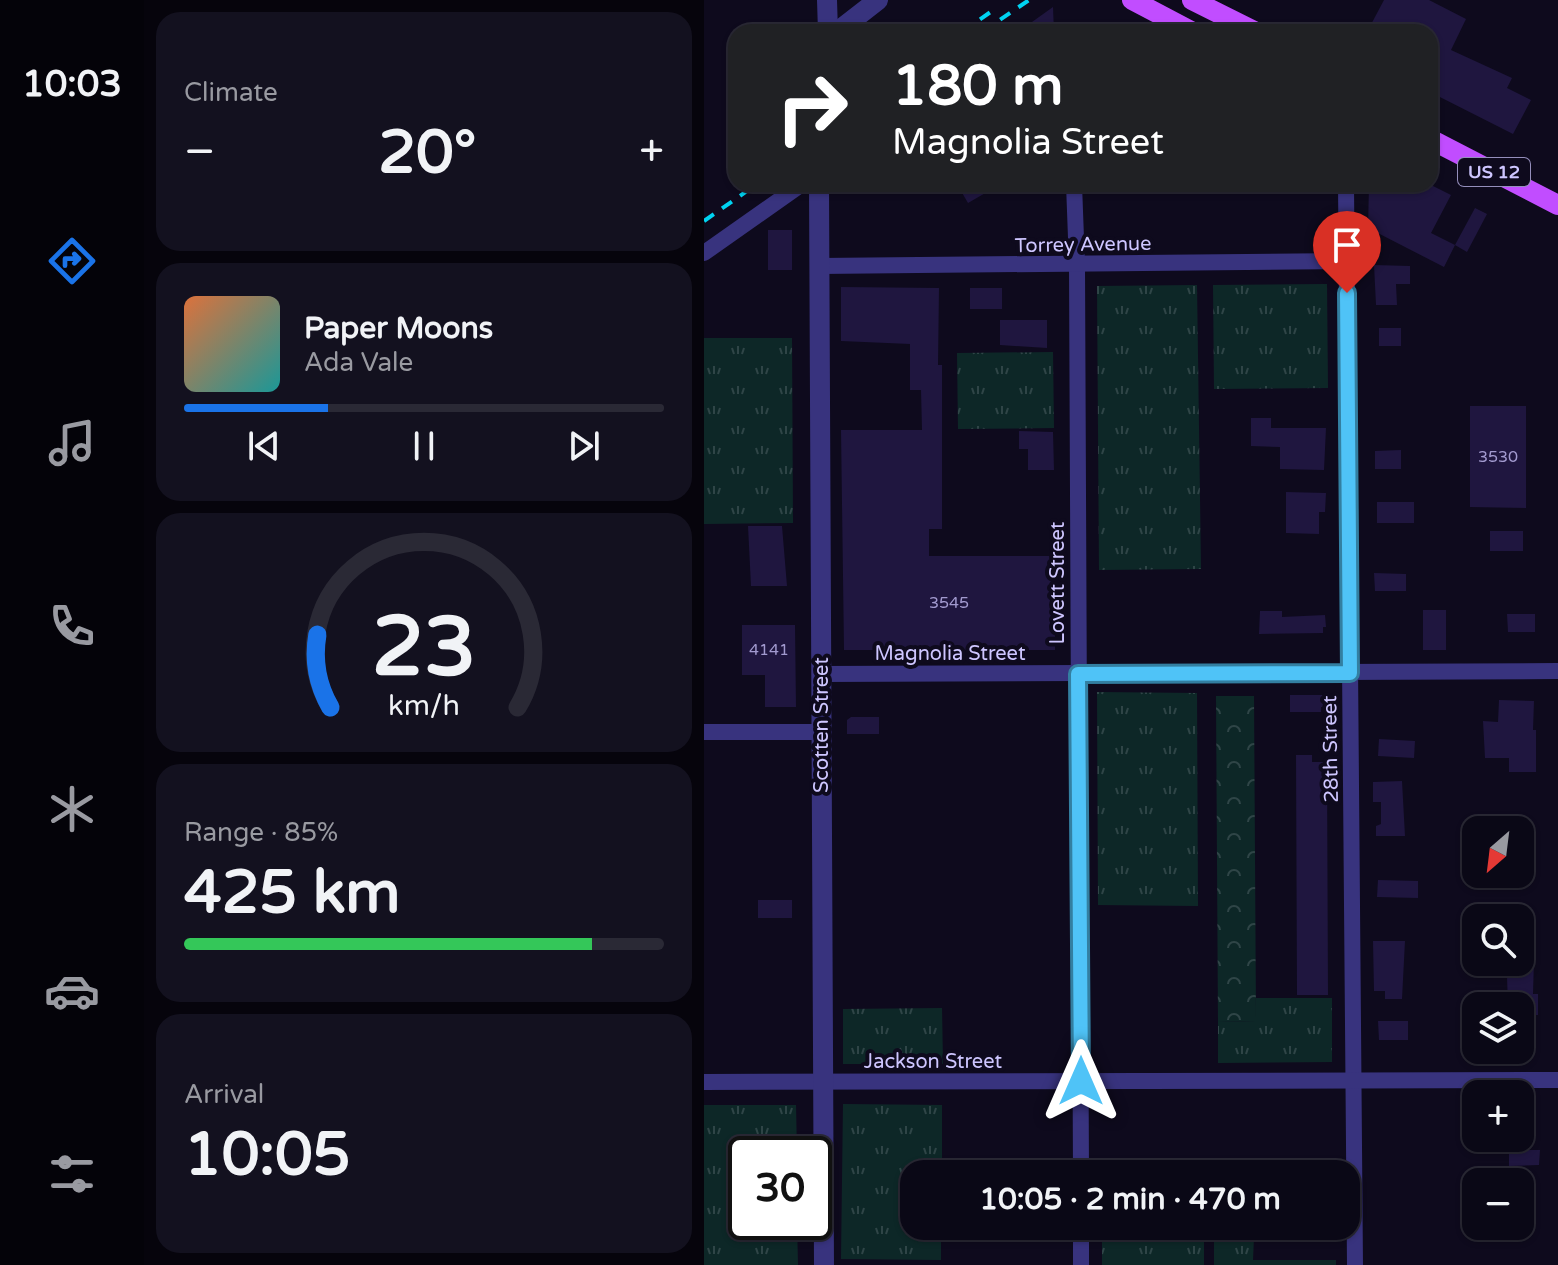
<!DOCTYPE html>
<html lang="en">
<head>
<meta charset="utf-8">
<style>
	body { margin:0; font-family:"Varela Round",sans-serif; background:#13111f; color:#f1f3f6; height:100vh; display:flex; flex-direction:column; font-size:30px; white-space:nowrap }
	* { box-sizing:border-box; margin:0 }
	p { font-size:26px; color:#999aa1 }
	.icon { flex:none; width:44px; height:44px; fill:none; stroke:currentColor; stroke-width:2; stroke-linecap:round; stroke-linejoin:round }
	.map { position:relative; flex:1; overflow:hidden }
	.drawer { display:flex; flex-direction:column; gap:12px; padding:12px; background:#06040c; width:560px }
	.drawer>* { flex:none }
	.top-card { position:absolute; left:24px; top:24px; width:710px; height:168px; border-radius:24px; box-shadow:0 2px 6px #0004,0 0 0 2px #2a2935; background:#202124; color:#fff; overflow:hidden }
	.needle { width:52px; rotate:208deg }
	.controls { position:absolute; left:758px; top:816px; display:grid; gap:16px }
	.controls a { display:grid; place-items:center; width:72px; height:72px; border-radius:16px; background:#0a0816; box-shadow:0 2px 6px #0004,0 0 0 2px #2a2935; font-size:40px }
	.speed { position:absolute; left:24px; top:1136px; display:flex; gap:16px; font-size:40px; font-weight:700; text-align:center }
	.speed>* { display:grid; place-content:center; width:104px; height:104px; border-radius:50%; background:#0a0816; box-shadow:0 2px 6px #0004,0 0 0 2px #2a2935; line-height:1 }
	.speed .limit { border:4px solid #111; border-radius:12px; background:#fff; color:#111 }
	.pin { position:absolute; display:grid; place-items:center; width:68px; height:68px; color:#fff; margin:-82px -34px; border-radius:50% 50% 50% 0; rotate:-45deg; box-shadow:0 0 8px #0007 }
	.pin .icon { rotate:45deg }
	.me { position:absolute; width:88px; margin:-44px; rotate:0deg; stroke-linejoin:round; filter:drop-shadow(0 0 6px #0008) }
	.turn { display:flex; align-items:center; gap:28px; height:168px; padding:0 32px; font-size:36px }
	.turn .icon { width:104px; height:104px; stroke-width:2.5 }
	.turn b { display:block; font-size:56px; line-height:68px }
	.big { font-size:60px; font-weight:700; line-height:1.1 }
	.drawer .tile { flex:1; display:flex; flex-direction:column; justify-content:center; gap:12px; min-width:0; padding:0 28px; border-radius:24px; background:#13111f }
	.drawer .dial { align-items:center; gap:0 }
	.dial svg { height:208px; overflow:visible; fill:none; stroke:#2a2935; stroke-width:7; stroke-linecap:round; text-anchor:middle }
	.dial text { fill:#f1f3f6; stroke:none }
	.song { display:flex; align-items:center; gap:24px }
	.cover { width:96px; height:96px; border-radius:12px; background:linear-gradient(135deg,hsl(20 70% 55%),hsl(180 70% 35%)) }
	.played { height:8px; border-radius:4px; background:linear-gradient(90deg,#1a73e8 30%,#2a2935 30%) }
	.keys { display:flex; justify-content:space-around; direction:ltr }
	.heat { display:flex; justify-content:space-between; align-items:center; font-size:44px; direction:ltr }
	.charge { height:12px; border-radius:6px; background:linear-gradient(90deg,#34c759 85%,#2a2935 0) }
	.trip { position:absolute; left:196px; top:1160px; width:460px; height:80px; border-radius:24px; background:#0a0816; box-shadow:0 2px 6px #0004,0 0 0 2px #2a2935; font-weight:700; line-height:80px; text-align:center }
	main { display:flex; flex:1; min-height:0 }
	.menu { display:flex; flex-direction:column; width:144px; justify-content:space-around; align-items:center; background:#040309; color:#999aa1 }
	.menu .icon { width:56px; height:56px }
	.menu .active { color:#1a73e8 }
	.menu b { font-size:36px; color:#f1f3f6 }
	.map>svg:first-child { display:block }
	.grass { fill:url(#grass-tufts) }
	.forest { fill:url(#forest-crowns) }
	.building { fill:#1f163f }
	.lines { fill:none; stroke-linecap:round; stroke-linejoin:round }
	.minor { stroke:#38337e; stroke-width:16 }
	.tertiary { stroke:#38337e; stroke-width:20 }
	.primary { stroke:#c14dff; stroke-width:20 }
	.rail { stroke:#00d3f1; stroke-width:4; stroke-dasharray:12 10; stroke-linecap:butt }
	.route-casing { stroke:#337fa1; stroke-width:20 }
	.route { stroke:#4fc3f7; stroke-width:14 }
	.labels { text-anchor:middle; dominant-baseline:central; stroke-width:8; stroke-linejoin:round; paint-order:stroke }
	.number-label { font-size:16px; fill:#a29acf }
	.shield { fill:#0e0a1d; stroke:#948ebb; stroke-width:2 }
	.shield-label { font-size:18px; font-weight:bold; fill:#cec6ff }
	.street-label { font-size:20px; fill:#cec6ff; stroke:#0e0a1d }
</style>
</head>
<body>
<main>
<nav class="menu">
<b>10:03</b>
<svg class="icon active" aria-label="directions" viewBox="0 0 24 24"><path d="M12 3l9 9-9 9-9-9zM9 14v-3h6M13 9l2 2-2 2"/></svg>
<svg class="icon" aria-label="music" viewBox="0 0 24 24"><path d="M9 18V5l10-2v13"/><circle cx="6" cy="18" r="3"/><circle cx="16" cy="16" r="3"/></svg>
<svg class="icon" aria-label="phone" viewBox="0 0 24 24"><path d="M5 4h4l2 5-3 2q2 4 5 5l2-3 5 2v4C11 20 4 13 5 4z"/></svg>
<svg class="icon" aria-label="climate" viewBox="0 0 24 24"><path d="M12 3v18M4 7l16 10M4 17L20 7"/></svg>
<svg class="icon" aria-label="car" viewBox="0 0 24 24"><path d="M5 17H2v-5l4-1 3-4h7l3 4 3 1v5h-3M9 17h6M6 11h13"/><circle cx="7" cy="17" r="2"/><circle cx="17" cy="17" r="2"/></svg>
<svg class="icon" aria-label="filters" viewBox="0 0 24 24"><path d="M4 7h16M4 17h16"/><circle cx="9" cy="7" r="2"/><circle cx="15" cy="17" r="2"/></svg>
</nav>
<section class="drawer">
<div class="tile"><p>Climate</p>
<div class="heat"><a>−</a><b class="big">20°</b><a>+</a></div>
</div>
<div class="tile">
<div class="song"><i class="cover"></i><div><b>Paper Moons</b><p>Ada Vale</p></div></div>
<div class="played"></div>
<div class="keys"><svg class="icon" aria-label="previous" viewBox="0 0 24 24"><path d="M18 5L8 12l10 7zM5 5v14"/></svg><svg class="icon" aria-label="pause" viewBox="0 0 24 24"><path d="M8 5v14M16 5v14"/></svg><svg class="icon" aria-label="next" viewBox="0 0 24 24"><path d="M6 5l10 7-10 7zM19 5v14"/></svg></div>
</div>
<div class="tile dial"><svg viewBox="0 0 100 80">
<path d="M14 69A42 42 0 1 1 86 69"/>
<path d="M14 69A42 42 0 0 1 9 41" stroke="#1a73e8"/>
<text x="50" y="56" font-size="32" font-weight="700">23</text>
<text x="50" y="72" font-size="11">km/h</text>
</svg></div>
<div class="tile"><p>Range · 85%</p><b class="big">425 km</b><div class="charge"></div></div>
<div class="tile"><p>Arrival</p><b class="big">10:05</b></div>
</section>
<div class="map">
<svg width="854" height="1265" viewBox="0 0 854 1265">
	<defs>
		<pattern id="grass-tufts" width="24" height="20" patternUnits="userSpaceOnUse" patternTransform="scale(2)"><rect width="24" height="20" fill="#0d2727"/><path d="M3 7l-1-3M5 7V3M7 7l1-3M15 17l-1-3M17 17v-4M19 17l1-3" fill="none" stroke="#2f4547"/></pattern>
		<pattern id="forest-crowns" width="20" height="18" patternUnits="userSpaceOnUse" patternTransform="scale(2)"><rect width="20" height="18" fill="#0d2727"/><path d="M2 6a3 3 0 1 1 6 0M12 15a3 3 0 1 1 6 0" fill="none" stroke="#2f4547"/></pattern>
	</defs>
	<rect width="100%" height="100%" fill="#0e0a1d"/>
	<g class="grass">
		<path d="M623,284L624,388L510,389L509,285Z"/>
		<path d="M493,285L497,569L395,570L393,286Z"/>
		<path d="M0,338H88L89,523L0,524Z"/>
		<path d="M349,352L350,428L254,429L253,353Z"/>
		<path d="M393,692L493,693L494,906L394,905Z"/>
		<path d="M552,998H628V1062L514,1063V1022L552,1021Z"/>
		<path d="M238,1008L239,1064H139V1009Z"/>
		<path d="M139,1104L238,1105V1174H210V1226H237V1260L137,1259Z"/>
		<path d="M0,1105H92L93,1154H42V1222H93L94,1265H0Z"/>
		<rect x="398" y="1226" width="102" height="39"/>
		<path d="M549,1226H629V1236L550,1237L549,1260H632V1265H510V1237H549Z"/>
	</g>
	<path class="forest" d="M512,696H550L552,1021L514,1022Z"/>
	<g class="building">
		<path d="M680,0H725L762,19L747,50L808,78L803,88L827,100L809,134L726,92V32H663Z"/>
		<path d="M349,7L350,32H314Z"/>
		<path d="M253,184H297L264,203Z"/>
		<path d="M665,184H725L747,195L727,233L751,245L740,267L664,228Z"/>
		<path d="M771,208L783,214L763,252L751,245Z"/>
		<rect x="64" y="230" width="24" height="40"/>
		<path d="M670,265L706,266V284H692L693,305H672Z"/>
		<path d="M137,287L235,288L234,365H238V529H225V556H351V650H140L137,430H218L217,390H206V344L137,341Z"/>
		<rect x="266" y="288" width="32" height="21"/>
		<path d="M296,320H343V348L296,345Z"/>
		<rect x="675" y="328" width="22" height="18"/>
		<path d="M766,406H822V508L766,507Z"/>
		<path d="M547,418H567V428H622L620,470L576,469V447L547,446Z"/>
		<path d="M315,431L349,432L350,470H324V449H315Z"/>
		<path d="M697,450V469H671V451Z"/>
		<path d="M582,492L622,493L621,512H615V534L582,533Z"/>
		<rect x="673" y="502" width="37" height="21"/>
		<path d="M44,526H78L83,586H47Z"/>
		<rect x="786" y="531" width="33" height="20"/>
		<path d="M670,573L702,574V591H671Z"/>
		<rect x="719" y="610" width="23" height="40"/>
		<path d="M556,611H578V617L621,615L622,627H619V633L555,634Z"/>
		<path d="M803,614H831V632H804Z"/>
		<path d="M38,625H91L92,707H61V675H38Z"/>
		<path d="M586,695H618L635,707H617V712H586Z"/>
		<path d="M795,700L830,701L829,730H832V772H805V758H781L779,721L794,722Z"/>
		<path d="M147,717H175V734H143V720Z"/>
		<path d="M675,739L711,741L710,758L674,756Z"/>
		<path d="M592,755H608V762H623L624,995H593Z"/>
		<path d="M698,781L701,836H672V826L677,824V802H669V782Z"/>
		<path d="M816,837H828L826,886H816Z"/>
		<path d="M674,880L714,881V898L673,897Z"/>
		<rect x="54" y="900" width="34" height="18"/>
		<path d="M669,941H701L698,999H681V991H670Z"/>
		<path d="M816,960H830L829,994H834V1015H816V1006H804L803,977H798V962H816Z"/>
		<path d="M674,1021H704V1040H675Z"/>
		<path d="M805,1142L821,1143V1150H836L835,1165L805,1166Z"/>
	</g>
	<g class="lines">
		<g class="minor">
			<path d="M370,184L373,265L377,1174"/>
			<path d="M642,184L651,1265"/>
			<path d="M0,253L98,184"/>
			<path d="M115,266L643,261"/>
			<path d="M118,674L854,671"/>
			<path d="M0,732H118"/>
			<path d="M0,1082L854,1080"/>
			<path d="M377,1226V1265"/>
		</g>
		<g class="tertiary">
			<path d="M123,0L124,32"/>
			<path d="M133,32L174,0"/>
			<path d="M115,184L120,1265"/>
		</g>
		<g class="primary">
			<path d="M428,0L489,32"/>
			<path d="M488,0L552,32"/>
			<path d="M726,139L854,205"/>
		</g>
		<g class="rail">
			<path d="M258,32L288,11"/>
			<path d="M278,32L325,0"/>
			<path d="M0,221L53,184"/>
		</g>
	</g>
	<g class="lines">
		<g class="route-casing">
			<path id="route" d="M377,1081L374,674L646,673L643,293"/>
		</g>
		<use href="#route" class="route"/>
	</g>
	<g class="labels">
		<g class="number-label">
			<text x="794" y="457">3530</text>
			<text x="245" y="603">3545</text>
			<text x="65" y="650">4141</text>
		</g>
		<rect class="shield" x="754" y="158" width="72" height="28" rx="6"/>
		<g class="shield-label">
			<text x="790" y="172">US 12</text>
		</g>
		<g class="street-label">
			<text transform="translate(379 245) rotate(-1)">Torrey Avenue</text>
			<text transform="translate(354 583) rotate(-90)">Lovett Street</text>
			<text x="246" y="654">Magnolia Street</text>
			<text transform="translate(118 725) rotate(-90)">Scotten Street</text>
			<text transform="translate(627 749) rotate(-91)">28th Street</text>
			<text x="229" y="1062">Jackson Street</text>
		</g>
	</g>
</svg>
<div class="controls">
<a><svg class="needle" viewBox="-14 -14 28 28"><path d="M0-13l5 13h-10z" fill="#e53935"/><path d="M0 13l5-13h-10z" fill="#999aa1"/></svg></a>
<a><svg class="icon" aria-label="search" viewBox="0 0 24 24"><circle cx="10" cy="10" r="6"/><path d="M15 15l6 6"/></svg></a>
<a><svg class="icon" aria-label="layers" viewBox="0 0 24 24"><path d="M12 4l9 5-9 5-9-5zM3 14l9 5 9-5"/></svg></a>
<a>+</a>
<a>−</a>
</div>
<div class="speed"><div class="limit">30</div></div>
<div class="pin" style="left:643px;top:293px;background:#d93025"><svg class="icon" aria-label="arrive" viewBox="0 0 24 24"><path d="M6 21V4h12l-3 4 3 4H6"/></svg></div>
<svg class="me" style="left:377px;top:1081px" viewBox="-20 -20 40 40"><path d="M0-17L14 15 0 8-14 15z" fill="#4fc3f7" stroke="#fff" stroke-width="4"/></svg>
<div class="trip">10:05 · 2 min · 470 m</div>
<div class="top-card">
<div class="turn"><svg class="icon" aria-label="right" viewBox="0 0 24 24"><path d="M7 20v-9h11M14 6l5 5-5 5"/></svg><div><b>180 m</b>Magnolia Street</div></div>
</div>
</div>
</main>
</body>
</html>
